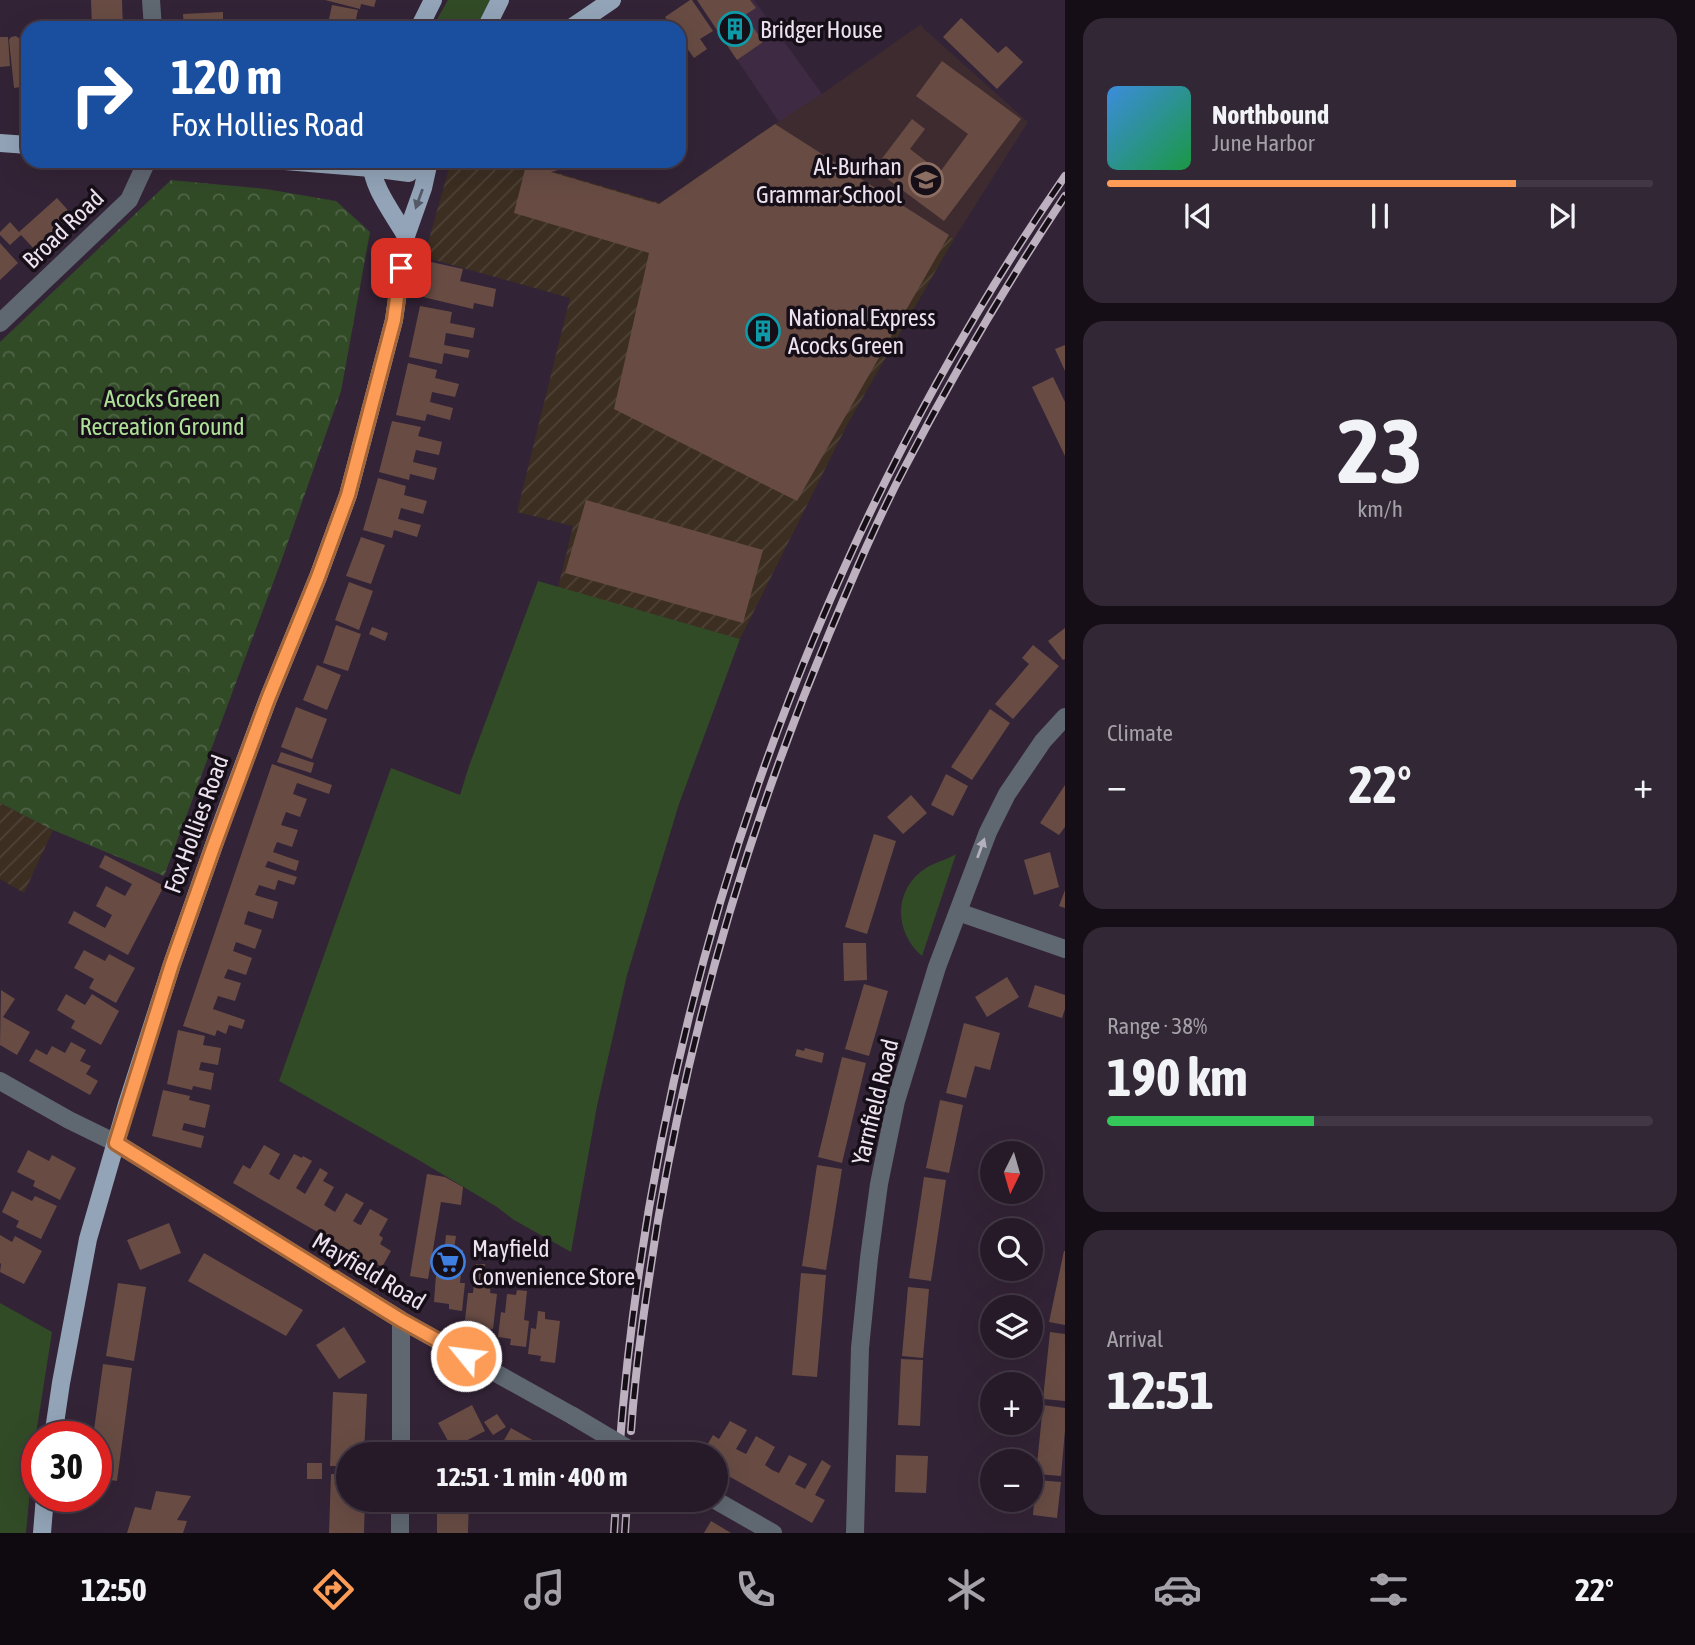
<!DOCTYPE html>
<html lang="en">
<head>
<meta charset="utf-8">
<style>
	body { margin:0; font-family:"Asap Condensed",sans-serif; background:#322734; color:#f1f3f6; height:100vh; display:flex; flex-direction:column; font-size:26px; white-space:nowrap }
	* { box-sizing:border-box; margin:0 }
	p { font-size:23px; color:#a4a1a8 }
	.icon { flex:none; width:38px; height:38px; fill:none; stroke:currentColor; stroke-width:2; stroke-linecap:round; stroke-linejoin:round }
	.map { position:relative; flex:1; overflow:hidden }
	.sheet { display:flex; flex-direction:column; gap:18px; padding:18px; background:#150e16; width:630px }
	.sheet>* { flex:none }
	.guide { position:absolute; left:21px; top:21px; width:665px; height:147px; border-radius:21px; box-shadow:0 7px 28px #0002,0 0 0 2px #423845; background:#1a4fa0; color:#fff; overflow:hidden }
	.needle { width:46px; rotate:185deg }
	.buttons { position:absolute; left:980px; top:1141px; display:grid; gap:14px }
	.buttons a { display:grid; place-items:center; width:63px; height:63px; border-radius:50%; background:#261a28; box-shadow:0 7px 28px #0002,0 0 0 2px #423845; font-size:35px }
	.speed { position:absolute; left:21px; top:1421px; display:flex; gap:14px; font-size:35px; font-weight:700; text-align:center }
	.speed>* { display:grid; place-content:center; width:91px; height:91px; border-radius:50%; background:#261a28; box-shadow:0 7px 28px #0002,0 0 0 2px #423845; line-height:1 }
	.speed .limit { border:10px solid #d22; background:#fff; color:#111 }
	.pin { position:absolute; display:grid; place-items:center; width:60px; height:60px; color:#fff; margin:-30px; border-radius:14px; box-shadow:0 4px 10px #0006 }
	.me { position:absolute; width:77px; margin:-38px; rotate:299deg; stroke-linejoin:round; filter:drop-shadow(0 0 5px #0008) }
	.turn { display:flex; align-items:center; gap:24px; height:147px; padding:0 35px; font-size:32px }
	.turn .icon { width:91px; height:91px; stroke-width:2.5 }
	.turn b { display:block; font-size:49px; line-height:60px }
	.big { font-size:52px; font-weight:700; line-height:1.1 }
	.sheet .widget { flex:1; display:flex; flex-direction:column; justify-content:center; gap:10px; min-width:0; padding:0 24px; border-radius:21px; background:#322734 }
	.sheet .dial { align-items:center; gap:0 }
	.dial b { font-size:91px; line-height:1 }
	.song { display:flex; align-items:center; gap:21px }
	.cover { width:84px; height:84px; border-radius:10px; background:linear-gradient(135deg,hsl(210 70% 55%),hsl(140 70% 35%)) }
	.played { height:7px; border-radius:4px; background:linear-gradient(90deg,#fd9c56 75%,#423845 75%) }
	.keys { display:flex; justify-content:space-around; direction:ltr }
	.heat { display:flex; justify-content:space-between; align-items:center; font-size:38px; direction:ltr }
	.charge { height:10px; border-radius:5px; background:linear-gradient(90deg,#34c759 38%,#423845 0) }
	.trip { position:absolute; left:336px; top:1442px; width:392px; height:70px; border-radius:35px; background:#261a28; box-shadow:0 7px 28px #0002,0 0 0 2px #423845; font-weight:700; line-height:70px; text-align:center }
	.dock { display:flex; height:112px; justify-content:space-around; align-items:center; background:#0f0a10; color:#a4a1a8 }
	.dock .icon { width:49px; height:49px }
	.dock .current { color:#fd9c56 }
	.dock b { font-size:32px; color:#f1f3f6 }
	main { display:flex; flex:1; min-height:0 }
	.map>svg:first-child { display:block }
	.built { fill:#3f2a43 }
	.industrial { fill:url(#industrial-furrows) }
	.education { fill:#3e2b30 }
	.green { fill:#324b27 }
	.park { fill:url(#park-crowns) }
	.building { fill:#684c44 }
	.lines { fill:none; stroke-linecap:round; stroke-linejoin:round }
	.minor { stroke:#5f6771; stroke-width:18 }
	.major { stroke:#93a4b8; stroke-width:18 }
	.rail-casing { stroke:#bdb1bf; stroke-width:8 }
	.rail { stroke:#160f18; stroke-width:5; stroke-dasharray:16; stroke-linecap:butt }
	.minor-bridge { stroke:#5f6771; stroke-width:18 }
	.oneway { fill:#545a68 }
	.oneway2 { fill:#b4b1bd }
	.route-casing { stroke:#a46538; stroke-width:18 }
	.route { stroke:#fd9c56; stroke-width:12 }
	.labels { text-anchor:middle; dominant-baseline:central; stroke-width:7; stroke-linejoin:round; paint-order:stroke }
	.poi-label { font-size:24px; fill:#ede2ef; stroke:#160f18; text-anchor:start }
	.street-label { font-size:24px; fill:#ede2ef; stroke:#160f18 }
	.park-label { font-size:24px; fill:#ade197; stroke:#160f18 }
</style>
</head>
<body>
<main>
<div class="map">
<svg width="1065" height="1533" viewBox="0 0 1065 1533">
	<defs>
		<pattern id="industrial-furrows" width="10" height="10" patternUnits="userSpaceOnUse" patternTransform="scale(1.75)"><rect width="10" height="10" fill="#3c2e21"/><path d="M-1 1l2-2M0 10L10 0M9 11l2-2" fill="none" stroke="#4f4237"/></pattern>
		<pattern id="park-crowns" width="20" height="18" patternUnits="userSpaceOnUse" patternTransform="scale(1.75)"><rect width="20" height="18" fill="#324b27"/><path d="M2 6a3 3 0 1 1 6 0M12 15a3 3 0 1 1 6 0" fill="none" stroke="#506547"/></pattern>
	</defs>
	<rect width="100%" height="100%" fill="#332336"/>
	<path class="built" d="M697,0H754L822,94L779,122Z"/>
	<g class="industrial">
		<path d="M775,124L954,239L847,425L740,639L558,588L573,526L517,512L570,298L424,257L451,161H517L660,203Z"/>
		<path d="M0,803L53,830L24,893L0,879Z"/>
	</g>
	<path class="education" d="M921,24L923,28L1028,122L954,239L775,124L822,94Z"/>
	<g class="green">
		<path d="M448,0H491L476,28H440L436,21Z"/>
		<path d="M538,581L740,639L679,804L627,975L597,1106L571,1252L514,1220L497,1207L417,1159L279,1081L391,768L460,795L469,766Z"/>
		<path d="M956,854L922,956C894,932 893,889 926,868C935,862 947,860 956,854Z"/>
		<path d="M0,1303L52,1332L34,1447L26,1533H0Z"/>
	</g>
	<path class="park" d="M171,180L266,189L336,201L370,232L341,391L282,559L164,876L53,830L0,803V342Z"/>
	<g class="building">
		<path d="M91,0H122L123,28H92Z"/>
		<path d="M325,0H376L374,7L361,4L360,9Z"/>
		<path d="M690,0H692L713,31L700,39L707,49L694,58L679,37V28H673L665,17Z"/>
		<path d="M697,0H750L756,8L745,15L763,42L737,60Z"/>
		<path d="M332,5L358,10L354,28H327Z"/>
		<path d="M223,12V28H184L183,14Z"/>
		<path d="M961,18L998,53L1006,46L1023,62L997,89L943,37Z"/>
		<path d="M16,36L20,39L21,51L28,50V86L14,88L9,40L11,37Z"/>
		<path d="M0,37H8L10,66L0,67Z"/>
		<path d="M942,61L1021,119L944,221L874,169L912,119L925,129L910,149L940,172L968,134L916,96Z"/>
		<path d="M775,124L949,235L797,501L614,409L649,253L514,213L526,165L513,161H570L558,170L551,172L659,204Z"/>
		<path d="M57,198L74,217L36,251L21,235L10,245L0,235V232L10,222L19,232Z"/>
		<path d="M0,243L18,263L0,280Z"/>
		<path d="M431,262L463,269L460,281L496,289L493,307L474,303L473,309L423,297Z"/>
		<path d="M420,306L452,312L450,323L475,328L473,338L446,333L444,345L470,350L468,358L444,353L442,364L409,357Z"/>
		<path d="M1065,345V371L1055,349Z"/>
		<path d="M408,363L437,370L435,378L459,384L455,397L432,392L430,402L453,408L450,420L427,414L425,421L396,415Z"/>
		<path d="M1053,377L1065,402V456L1032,387Z"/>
		<path d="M392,421L421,427L418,436L442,442L439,455L416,450L413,462L437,468L434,480L410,474L409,480L379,472Z"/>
		<path d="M378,478L406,486L404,495L427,501L423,514L401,508L398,519L421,525L417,537L394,530L392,538L363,530Z"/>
		<path d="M586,500L763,550L743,623L565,573Z"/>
		<path d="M361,537L385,545L371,584L346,576Z"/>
		<path d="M349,582L373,591L359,630L335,620Z"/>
		<path d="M336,625L361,634L348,671L323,663Z"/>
		<path d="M372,627L388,633L385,641L369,634Z"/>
		<path d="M1065,628V659L1063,660L1048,641Z"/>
		<path d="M1033,645L1059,666L1013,719L995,704L1029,664L1022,658Z"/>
		<path d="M317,665L341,675L327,710L303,700Z"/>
		<path d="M296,707L327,719L312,759L281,747Z"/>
		<path d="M990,709L1010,723L972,780L951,767Z"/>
		<path d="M281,752L314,763L311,773L277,762Z"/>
		<path d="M272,764L332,785L329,794L297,783L293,794L307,799L300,817L286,812L281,825L298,830L292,847L277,842L273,852L299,861L296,871L268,861L265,867L297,877L294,885L278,880L275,890L259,885L255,895L278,902L273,919L248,911L244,924L262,930L255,949L236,942L233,951L252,958L246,975L228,969L224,978L241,983L235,1001L218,996L213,1009L245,1020L242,1029L229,1025L226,1034L217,1030L215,1036L183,1026Z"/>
		<path d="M946,774L968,786L953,816L931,805Z"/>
		<path d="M1065,785V827L1059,835L1040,823Z"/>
		<path d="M911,795L927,813L903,834L887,817Z"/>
		<path d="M874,834L896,841L867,934L845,927Z"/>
		<path d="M1050,852L1059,887L1034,895L1024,860Z"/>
		<path d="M105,855L164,886L128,955L68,923L74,911L105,928L112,915L96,906L106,886L125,896L132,884L99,867Z"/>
		<path d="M1065,890V908L1059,906Z"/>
		<path d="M843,943H866L867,980L844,981Z"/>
		<path d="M84,950L105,961L109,954L135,968L116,1003L89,988L94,979L74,968Z"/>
		<path d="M1007,977L1019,997L987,1017L975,997Z"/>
		<path d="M864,984L888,991L869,1056L845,1049Z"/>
		<path d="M1035,985L1065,995V1009L1062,1018L1028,1007Z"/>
		<path d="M1,990L15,999L3,1017L30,1032L17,1055L0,1045Z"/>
		<path d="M66,994L85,1005L92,994L119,1011L101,1045L71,1028L75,1021L57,1010Z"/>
		<path d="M964,1023L1000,1033L990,1070L975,1066L966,1098L946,1093Z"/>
		<path d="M178,1030L205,1036L203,1045L221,1048L218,1065L201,1062L199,1070L214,1073L211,1090L193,1086L192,1090L167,1084Z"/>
		<path d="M71,1042L86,1050L80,1061L91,1066L86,1074L98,1081L90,1095L29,1061L36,1049L47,1055L52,1046L65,1053Z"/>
		<path d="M805,1048L824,1053L822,1063L795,1056L797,1049L804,1051Z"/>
		<path d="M842,1057L866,1063L842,1163L818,1157Z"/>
		<path d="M163,1090L190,1096L189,1100L210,1105L205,1128L184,1123L182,1130L204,1136L201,1148L152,1136Z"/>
		<path d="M940,1100L963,1105L949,1173L926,1168Z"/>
		<path d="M264,1145L280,1154L269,1174L279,1180L294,1154L302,1158L303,1156L312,1161L296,1188L305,1194L320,1168L328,1173L323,1181L334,1187L324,1205L335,1212L346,1193L364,1203L353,1221L358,1224L361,1225L370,1209L388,1219L379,1235L383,1238L380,1244L391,1251L382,1267L372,1261L371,1263L233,1183L243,1165L250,1169Z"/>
		<path d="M28,1150L49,1161L52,1155L76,1168L60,1200L33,1186L35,1181L17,1172Z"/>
		<path d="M817,1165L842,1169L826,1270L802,1266Z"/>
		<path d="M427,1174L445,1177L463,1187L461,1205L441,1202L428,1279L410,1276Z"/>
		<path d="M924,1177L946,1180L931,1281L909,1278Z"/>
		<path d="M12,1191L32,1201L35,1196L57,1206L41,1239L16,1227L19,1221L2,1212Z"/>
		<path d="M169,1223L181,1253L140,1270L127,1240Z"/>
		<path d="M0,1235L12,1242L15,1236L42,1251L24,1284L0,1272L1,1264L0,1263Z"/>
		<path d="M446,1235L456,1236L454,1249L463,1250L460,1283H465L462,1311L449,1309V1304L434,1302L436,1275L442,1276Z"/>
		<path d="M1064,1251H1065V1325L1049,1322Z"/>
		<path d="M204,1253L303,1310L286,1336L188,1281Z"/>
		<path d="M476,1264H485L483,1281H491L490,1293L497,1294L493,1329L478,1327V1322L465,1320L468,1293H473Z"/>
		<path d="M801,1273L826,1275L817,1377L792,1375Z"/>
		<path d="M118,1283L146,1287L134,1361L106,1356Z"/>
		<path d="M908,1287L929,1289L923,1358L902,1356Z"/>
		<path d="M517,1290L527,1291L524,1320L529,1321L526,1347L510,1345L511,1339L498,1337L501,1312L505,1313L507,1294L516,1295Z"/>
		<path d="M538,1311L545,1312V1319L560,1321L555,1363L540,1361L541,1356L528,1354L531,1328L536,1329Z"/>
		<path d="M344,1327L366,1362L339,1379L316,1345Z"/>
		<path d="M1050,1332L1065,1334V1401L1043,1399Z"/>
		<path d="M901,1359L923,1360L920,1426L898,1425Z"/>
		<path d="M103,1364L132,1368L117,1481L96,1478V1437H93Z"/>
		<path d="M333,1392L367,1394L364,1454H348V1466H330Z"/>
		<path d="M472,1405L485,1431L452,1448L438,1423Z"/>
		<path d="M1043,1405L1065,1408V1430L1061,1476L1036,1474Z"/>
		<path d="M497,1414L506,1427L493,1435L484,1422Z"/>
		<path d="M730,1421L747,1430L736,1449L746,1454L756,1436L775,1447L765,1465L772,1470L779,1473L789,1455L807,1464L795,1484L805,1489L822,1460L831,1466L815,1495L825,1500L812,1523L716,1469V1454H702L713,1435L719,1439Z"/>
		<path d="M511,1428L545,1447L541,1454H496Z"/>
		<path d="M896,1455L928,1456L926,1493L895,1492Z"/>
		<rect x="307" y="1463" width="15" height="16"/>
		<path d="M331,1474L348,1475V1500H365L364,1533H329Z"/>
		<path d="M1036,1480L1061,1482L1057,1518L1033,1515Z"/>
		<path d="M156,1491L191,1496L177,1520L187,1521L183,1533H127L135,1507L151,1510Z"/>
		<path d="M437,1500H469L468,1533H437Z"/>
		<path d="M711,1521L731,1533H704Z"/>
	</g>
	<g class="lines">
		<g class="minor">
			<path d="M151,0L153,28"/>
			<path d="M0,323L129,200L147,161"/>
			<path d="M958,912L1065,949"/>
			<path d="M0,1081L69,1120L116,1143L401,1320L573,1416"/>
			<path d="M401,1454V1320"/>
			<path d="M715,1500L773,1533"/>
			<path d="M400,1533V1500"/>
			<path d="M855,1533L860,1348L869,1258L879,1184L896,1101L937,967L988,832L1007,794L1043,741L1065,717"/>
		</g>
		<g class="major">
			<path d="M419,28L433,0"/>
			<path d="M486,28L500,0"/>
			<path d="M571,28L612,0"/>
			<path d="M0,143L28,145"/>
			<path d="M285,161L371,168L409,173L420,161"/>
			<path d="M371,161C372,188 393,213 406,236"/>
			<path d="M53,1437L61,1383L88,1239L127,1104L172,964L221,825L268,699L318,577L348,495L394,320L406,236L423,188L429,161"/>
			<path d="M42,1533L45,1496"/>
		</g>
		<g class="rail-casing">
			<g id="rail">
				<path d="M631,1431C636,1360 647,1290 658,1220C692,1019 750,823 829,634C853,577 877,520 906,465C954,373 1007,283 1065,196"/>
				<path d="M619,1454C653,1000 806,552 1065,176"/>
				<path d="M614,1533L616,1500"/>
				<path d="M625,1533L627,1500"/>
			</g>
		</g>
		<use href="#rail" class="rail"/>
		<path class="minor-bridge" d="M573,1416L637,1454"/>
	</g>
	<defs><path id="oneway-solid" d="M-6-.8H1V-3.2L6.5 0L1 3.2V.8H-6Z" transform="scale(1.75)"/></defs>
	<use class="oneway" href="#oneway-solid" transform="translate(419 199) rotate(110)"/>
	<use class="oneway2" href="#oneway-solid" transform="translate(981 848) rotate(-70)"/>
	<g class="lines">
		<g class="route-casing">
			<path id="route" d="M401,268L394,320L348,495L318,577L268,699L213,848L172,964L116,1143L401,1320L466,1356"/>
		</g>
		<use href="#route" class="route"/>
	</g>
	<defs>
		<g id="building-ring" transform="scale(1.75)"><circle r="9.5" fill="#160f18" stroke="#0f9aa8" stroke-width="1.5"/><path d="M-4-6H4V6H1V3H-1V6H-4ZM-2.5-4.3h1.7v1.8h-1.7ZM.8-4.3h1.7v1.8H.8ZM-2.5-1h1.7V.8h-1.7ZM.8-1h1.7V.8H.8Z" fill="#0f9aa8"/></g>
		<g id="school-ring" transform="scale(1.75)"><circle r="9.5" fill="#160f18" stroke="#8d6e63" stroke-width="1.5"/><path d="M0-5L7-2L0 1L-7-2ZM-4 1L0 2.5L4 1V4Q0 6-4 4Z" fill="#8d6e63"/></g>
		<g id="supermarket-ring" transform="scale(1.75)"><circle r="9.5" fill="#160f18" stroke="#3f7fe0" stroke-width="1.5"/><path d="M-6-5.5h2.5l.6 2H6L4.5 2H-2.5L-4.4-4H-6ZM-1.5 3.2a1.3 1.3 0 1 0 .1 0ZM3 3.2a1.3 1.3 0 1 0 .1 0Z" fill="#3f7fe0"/></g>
	</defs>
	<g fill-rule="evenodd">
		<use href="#building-ring" x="735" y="29"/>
		<use href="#school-ring" x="926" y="180"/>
		<use href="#building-ring" x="763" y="331"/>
		<use href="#supermarket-ring" x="448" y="1262"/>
	</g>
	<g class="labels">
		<g class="poi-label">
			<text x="760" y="29">Bridger House</text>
			<text x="902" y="166" text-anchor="end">Al-Burhan<tspan x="902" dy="28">Grammar School</tspan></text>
			<text x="788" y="317">National Express<tspan x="788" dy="28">Acocks Green</tspan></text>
			<text x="472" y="1248">Mayfield<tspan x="472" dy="28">Convenience Store</tspan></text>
		</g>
		<g class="street-label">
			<text transform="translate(63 229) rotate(-44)">Broad Road</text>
			<text transform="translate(196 824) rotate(-70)">Fox Hollies Road</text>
			<text transform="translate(875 1102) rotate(-76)">Yarnfield Road</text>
			<text transform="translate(369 1271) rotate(31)">Mayfield Road</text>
		</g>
		<g class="park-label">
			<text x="162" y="398">Acocks Green<tspan x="162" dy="28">Recreation Ground</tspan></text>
		</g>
	</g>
</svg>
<div class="buttons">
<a><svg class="needle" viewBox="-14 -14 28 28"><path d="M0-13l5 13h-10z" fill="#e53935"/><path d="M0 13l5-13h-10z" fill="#a4a1a8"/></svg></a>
<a><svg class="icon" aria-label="search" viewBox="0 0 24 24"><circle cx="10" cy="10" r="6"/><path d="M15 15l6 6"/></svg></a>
<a><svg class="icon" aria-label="layers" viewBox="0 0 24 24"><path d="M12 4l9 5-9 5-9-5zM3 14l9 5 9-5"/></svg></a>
<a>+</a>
<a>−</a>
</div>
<div class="speed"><div class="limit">30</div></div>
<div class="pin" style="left:401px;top:268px;background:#d93025"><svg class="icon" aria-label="arrive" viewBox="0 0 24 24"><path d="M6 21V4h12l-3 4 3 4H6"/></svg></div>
<svg class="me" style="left:466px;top:1356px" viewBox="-20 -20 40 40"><circle r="17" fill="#fd9c56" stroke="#fff" stroke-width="3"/><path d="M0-11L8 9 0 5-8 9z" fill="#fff"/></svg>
<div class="trip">12:51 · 1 min · 400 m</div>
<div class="guide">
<div class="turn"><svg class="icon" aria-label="right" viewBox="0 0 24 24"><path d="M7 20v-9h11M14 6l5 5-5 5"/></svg><div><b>120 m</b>Fox Hollies Road</div></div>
</div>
</div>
<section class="sheet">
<div class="widget">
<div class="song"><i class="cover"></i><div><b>Northbound</b><p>June Harbor</p></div></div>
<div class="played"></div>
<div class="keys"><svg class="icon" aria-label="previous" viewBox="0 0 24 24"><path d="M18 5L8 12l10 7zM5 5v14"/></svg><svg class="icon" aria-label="pause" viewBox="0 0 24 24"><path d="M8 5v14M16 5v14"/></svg><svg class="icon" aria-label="next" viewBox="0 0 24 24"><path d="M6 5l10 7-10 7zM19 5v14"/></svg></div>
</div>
<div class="widget dial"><b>23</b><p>km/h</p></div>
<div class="widget"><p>Climate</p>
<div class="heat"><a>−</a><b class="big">22°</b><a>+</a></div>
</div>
<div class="widget"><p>Range · 38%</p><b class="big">190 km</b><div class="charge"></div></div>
<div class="widget"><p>Arrival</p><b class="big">12:51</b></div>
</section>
</main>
<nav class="dock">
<b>12:50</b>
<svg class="icon current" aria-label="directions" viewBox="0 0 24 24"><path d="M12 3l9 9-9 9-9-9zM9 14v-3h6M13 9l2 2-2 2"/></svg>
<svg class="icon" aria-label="music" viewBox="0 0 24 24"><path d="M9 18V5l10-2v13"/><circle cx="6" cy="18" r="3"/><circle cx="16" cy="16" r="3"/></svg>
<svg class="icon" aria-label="phone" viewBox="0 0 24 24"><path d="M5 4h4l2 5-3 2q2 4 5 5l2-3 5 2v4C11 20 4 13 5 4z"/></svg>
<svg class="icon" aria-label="climate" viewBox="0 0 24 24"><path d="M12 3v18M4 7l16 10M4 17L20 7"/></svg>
<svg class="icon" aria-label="car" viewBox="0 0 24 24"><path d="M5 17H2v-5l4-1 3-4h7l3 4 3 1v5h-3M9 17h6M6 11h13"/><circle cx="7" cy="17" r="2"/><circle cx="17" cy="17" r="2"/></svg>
<svg class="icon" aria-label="filters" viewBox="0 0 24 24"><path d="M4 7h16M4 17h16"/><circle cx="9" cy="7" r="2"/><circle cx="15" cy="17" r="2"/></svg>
<b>22°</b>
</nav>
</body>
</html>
